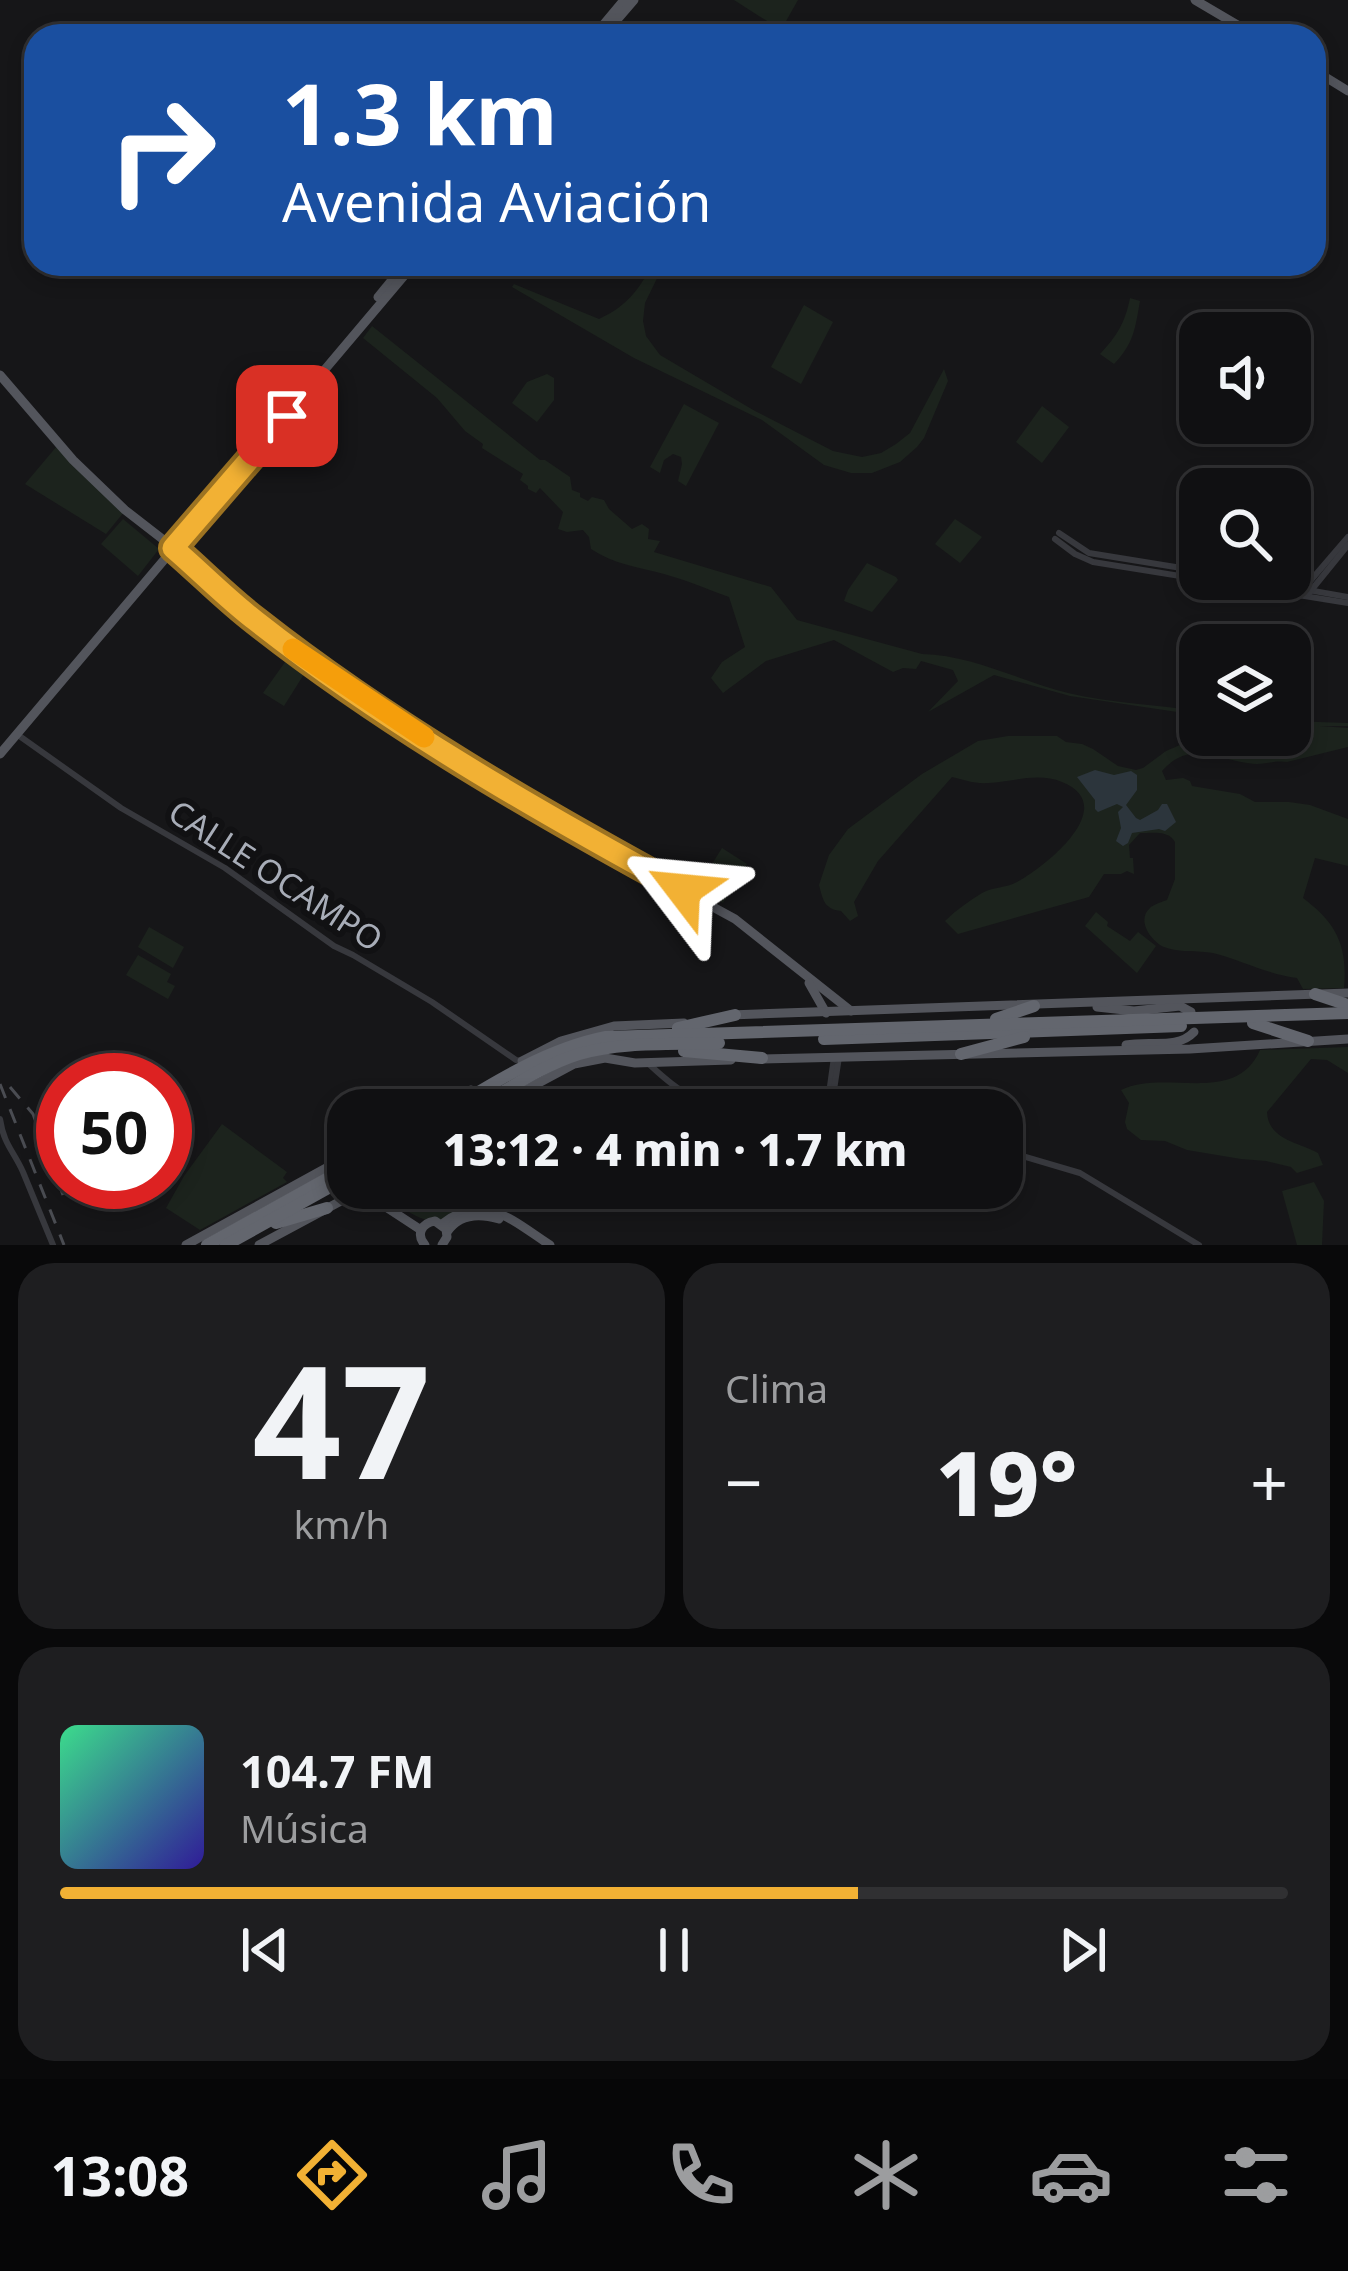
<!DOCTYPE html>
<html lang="es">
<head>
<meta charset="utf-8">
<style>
	body { margin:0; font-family:"Noto Sans",sans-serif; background:#1e1e20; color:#f1f3f6; height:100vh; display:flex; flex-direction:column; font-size:45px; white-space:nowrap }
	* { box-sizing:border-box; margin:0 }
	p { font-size:39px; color:#9c9d9f }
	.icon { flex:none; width:66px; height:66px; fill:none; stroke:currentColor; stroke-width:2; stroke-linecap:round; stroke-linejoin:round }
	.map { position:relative; height:1245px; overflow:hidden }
	.details { display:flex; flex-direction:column; gap:18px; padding:18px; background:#09090a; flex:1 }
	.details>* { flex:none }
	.guide { position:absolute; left:24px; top:24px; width:1302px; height:252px; border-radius:36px; box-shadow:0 6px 18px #0003,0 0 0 3px #303032; background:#1a4fa0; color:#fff; overflow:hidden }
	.fabs { position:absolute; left:1179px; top:312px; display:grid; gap:24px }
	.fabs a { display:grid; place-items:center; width:132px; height:132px; border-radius:24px; background:#101012; box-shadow:0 6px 18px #0003,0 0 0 3px #303032; font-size:60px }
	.speed { position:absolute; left:36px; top:1053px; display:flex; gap:24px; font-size:60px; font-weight:700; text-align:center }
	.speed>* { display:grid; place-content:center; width:156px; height:156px; border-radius:50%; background:#101012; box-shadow:0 6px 18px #0003,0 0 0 3px #303032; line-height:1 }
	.speed .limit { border:18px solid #d22; background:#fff; color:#111 }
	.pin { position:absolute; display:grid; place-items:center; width:102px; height:102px; color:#fff; margin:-51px; border-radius:24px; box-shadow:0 6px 18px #0006 }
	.me { position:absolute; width:132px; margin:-66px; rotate:299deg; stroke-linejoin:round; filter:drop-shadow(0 0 9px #0008) }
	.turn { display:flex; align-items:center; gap:42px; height:252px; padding:0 60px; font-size:54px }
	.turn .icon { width:156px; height:156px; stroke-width:2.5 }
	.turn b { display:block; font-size:84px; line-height:102px }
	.big { font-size:90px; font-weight:800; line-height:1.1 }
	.details .card { flex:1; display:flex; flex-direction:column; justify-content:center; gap:18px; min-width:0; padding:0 42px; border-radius:36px; background:#1e1e20 }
	.details .dial { align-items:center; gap:0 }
	.dial b { font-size:156px; line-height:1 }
	.song { display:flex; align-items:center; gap:36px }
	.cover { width:144px; height:144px; border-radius:18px; background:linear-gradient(135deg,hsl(150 70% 55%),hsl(250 70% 35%)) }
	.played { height:12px; border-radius:6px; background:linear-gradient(90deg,#f2b134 65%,#303032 65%) }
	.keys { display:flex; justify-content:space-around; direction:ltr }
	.heat { display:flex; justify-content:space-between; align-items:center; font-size:66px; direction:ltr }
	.details .tiles { flex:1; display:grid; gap:18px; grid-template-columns:1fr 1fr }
	.card:last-child { grid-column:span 2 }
	.trip { position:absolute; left:327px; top:1089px; width:696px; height:120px; border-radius:36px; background:#101012; box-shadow:0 6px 18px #0003,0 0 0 3px #303032; font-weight:800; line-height:120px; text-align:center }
	.menu { display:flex; height:192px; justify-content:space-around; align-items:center; background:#060607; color:#9c9d9f }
	.menu .icon { width:84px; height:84px }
	.menu .current { color:#f2b134 }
	.menu b { font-size:54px; color:#f1f3f6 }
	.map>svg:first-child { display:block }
	.green { fill:#1c231d }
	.water { fill:#2c353c }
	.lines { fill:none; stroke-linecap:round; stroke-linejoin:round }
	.minor { stroke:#37383d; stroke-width:6 }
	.major { stroke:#53555c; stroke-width:9 }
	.highway { stroke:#63666e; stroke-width:12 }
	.rail { stroke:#4a4c52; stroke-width:3; stroke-dasharray:15 12; stroke-linecap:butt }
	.route-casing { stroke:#9d7322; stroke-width:30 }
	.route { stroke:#f2b134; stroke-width:21 }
	.slow { stroke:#f59e0b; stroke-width:21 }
	.labels { text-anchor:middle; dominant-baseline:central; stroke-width:12; stroke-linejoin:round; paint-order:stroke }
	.street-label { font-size:33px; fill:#a8adb8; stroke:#111113 }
</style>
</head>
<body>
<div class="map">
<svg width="1348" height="1245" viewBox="0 0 1348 1245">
	<rect width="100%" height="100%" fill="#161618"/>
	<g class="green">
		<path d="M734,0H798L781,30Z"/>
		<path d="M654,264H664L645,303L643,321L646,336L660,355L755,411L833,451L862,457L881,453L896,444L910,433L944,369L948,381L924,438L917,447L900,462L872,473H851L824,465L762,420L634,358L512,287L514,284L599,319C629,305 637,290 654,264Z"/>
		<path d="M1130,298L1140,301C1135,329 1134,343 1114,364L1100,354C1117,336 1125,323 1130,298Z"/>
		<path d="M804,305L833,322L801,384L771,367Z"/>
		<path d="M372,326L540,460H545L570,477L572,490L580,493V497L588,501L592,497L604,500L609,509L632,529L642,524L649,529L648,539L660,541L654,552L771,587L797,620L922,654C972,655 1020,681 1068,693C1111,703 1157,705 1200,711V735H1290V721L1348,723V726H1320L1348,728V747L1287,762C1276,760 1269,764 1257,764C1221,763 1192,737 1162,771L1166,780L1183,778L1190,781L1192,786L1240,794L1255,802H1289L1310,805L1348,819V866L1315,858L1303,898C1335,922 1348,944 1344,988L1303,989L1297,978C1267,974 1241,960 1213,953C1198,950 1178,953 1164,947C1151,941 1136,920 1150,908C1152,905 1164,901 1167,900L1175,879V842C1169,830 1152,833 1140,833L1129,845L1130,858H1133L1134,874L1127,871L1121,874H1104L1089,897L958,934L945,921C956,910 969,901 982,893C993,887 1006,888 1017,882C1044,868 1122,806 1062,782C1038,772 1012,782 988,783C975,784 964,780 952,777L878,861L854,902L858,916L850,921L841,911C824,909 823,900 819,885L829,855L848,829L922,774L978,741L1008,736H1057L1066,742L1082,744L1093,749L1118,766L1136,770L1143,768L1166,751L1187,742L1183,731L1184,713L1070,696L994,675L928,712L958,681L953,670L921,661L916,669L903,668L893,672L834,640L766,661L723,693L711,678L722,662L745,647L729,597C707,589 686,580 664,574C638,567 613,564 591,549L589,537L583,530L567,532L558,529L563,512L540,488L536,493L528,489V486L520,480L523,474L482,448L483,444L465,431L437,398L363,338Z"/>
		<path d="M547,374L554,378V400L537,422L512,403L527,382Z"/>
		<path d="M684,404L719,423L686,486L678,481L682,464L681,457L673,454L664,460L660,473L650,467Z"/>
		<path d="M1042,406L1069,427L1042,463L1016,442Z"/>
		<path d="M57,446L124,512L106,534L25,484Z"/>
		<path d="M123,519L159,549L138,576L101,544Z"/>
		<path d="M955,519L982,537L960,563L935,544Z"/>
		<path d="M867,563L896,577L898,580L872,612L844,601L848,590Z"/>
		<path d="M293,651L311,663L284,706L263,693Z"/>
		<path d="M722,848L747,864L723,903L697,888Z"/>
		<path d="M1096,912L1108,922L1107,926L1130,941L1138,932L1156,946L1137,973L1085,926Z"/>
		<path d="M149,927L184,947L173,968L138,947Z"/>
		<path d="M138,955L171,974L167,982L175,986L168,999L126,975Z"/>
		<path d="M1348,1047V1073L1327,1060L1311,1059L1267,1112C1268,1139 1297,1142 1318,1153L1323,1165L1297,1173L1291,1167L1266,1161L1241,1159L1187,1150L1165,1141L1141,1140L1127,1129L1125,1122L1129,1103L1121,1090C1164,1068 1235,1107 1260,1050Z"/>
		<path d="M222,1124L287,1172L283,1178L287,1182L200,1230L166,1208L184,1176Z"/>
		<path d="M1314,1182L1324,1201L1322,1245H1297L1282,1191Z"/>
		<path d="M422,1188H447L469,1208C432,1227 426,1224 392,1201Z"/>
	</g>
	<path class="water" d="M1095,770L1114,775L1131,771L1137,775V790L1126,805L1136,818L1140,820L1158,810L1162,804H1167L1176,822L1165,831L1159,829L1132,833L1128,843L1123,846L1116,841L1121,828L1118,812L1123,807L1117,804L1098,812L1095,809V800L1077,777Z"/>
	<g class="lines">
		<g class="minor">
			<path d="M1059,533L1089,553L1200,571"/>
			<path d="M1055,539L1075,554L1093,562L1348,603"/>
			<path d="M1246,579L1348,597"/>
			<path d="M1305,587L1348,537"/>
			<path d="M1309,593L1348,545"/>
			<path d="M18,735L121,808L225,868L334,946L353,955L432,1002L516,1060L523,1061"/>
			<path d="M650,1065C684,1097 713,1117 763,1104C772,1102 781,1097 791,1095C813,1093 836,1104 857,1110"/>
			<path d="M828,1101L834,1057"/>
			<path d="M832,1103L839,1057"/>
			<path d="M0,1119C4,1145 13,1150 23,1172C33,1196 43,1221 53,1245"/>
			<path d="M1002,1150L1080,1173L1199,1245"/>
		</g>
		<g class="major">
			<path d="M1195,0L1256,36"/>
			<path d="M594,36L624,0"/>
			<path d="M603,36L634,0"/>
			<path d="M1314,70L1348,91"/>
			<path d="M1314,82L1321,87L1322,91"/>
			<path d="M378,297L405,264"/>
			<path d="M0,375L73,460L125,510L174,548L251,618L293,649L502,787L599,845L735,919L851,1011"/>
			<path d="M0,754L414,264"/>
			<path d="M809,983L826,1013"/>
			<path d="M1097,1007L1134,1011L1180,1006L1191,1012"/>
			<path d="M730,1015L1348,993"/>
			<path d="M1126,1045C1150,1040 1177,1050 1194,1032"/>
			<path d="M760,1059L1190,1049L1348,1039"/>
			<path d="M522,1061L561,1041L614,1026L684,1023"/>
			<path d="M434,1110L471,1090"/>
			<path d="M488,1110L574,1064L605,1058L635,1063L731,1060"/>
			<path d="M360,1190L421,1230"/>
			<path d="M442,1224C484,1191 513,1221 550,1245"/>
			<path d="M447,1232C459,1214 479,1213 499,1219"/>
			<path d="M186,1245L348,1156"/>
			<path d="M259,1245L365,1188"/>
			<path d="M425,1245C416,1235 421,1223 435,1221L446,1229L447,1237L442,1245"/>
		</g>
		<g class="highway">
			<path d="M1315,994L1348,1005"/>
			<path d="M996,1019L1034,1006"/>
			<path d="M1253,1023L1308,1041"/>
			<path d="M678,1028L735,1015"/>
			<path d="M824,1039L1181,1026"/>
			<path d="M684,1051L762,1058"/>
			<path d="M961,1054L1024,1037"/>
			<path d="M449,1110C497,1080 550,1048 606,1037L1348,1013"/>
			<path d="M471,1110C506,1091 541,1066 579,1054C623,1041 674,1045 719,1043"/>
			<path d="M276,1223L327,1208"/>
			<path d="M207,1245L348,1167"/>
			<path d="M226,1245L348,1177"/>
		</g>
		<g class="rail">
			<path d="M0,1084L64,1245"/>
			<path d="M10,1087L33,1114L63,1195"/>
		</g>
	</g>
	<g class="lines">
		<g class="route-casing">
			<path id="route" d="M287,416L173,548C201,572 227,599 256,621C388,725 536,810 683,890"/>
		</g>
		<use href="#route" class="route"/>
		<path class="slow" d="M293,649L424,737"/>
	</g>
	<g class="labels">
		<g class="street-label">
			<text transform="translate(276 875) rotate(33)">CALLE OCAMPO</text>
		</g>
	</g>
</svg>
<div class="fabs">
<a><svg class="icon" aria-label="sound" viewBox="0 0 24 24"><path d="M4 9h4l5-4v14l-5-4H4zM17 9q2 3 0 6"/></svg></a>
<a><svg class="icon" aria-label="search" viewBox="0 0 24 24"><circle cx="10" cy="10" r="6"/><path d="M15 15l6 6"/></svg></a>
<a><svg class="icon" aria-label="layers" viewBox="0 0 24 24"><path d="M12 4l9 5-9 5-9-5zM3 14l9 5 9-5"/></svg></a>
</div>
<div class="speed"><div class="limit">50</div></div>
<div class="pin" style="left:287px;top:416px;background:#d93025"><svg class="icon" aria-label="arrive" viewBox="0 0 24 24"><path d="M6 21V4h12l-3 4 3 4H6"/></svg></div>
<svg class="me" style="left:683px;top:890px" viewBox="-20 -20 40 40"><path d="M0-17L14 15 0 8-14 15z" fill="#f2b134" stroke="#fff" stroke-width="4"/></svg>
<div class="trip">13:12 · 4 min · 1.7 km</div>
<div class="guide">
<div class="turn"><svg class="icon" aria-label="right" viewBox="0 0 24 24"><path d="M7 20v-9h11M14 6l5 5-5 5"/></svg><div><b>1.3 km</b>Avenida Aviación</div></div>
</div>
</div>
<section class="details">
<div class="tiles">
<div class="card dial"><b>47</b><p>km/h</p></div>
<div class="card"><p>Clima</p>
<div class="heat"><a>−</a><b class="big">19°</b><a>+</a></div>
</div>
<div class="card">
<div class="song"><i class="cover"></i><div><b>104.7 FM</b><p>Música</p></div></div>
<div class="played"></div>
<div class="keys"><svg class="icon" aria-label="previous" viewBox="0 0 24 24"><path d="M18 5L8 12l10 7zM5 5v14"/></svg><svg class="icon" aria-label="pause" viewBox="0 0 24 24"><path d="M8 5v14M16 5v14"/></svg><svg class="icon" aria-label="next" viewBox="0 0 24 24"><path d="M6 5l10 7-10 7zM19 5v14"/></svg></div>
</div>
</div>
</section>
<nav class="menu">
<b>13:08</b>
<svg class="icon current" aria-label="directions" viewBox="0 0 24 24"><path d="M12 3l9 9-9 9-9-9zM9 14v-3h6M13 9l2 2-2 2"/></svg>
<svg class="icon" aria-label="music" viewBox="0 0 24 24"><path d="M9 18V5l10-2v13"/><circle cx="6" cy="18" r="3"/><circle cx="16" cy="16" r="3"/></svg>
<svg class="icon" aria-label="phone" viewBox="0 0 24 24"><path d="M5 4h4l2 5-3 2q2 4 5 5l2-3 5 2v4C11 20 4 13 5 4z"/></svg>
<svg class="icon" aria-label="climate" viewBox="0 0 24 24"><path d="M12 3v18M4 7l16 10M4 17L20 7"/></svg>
<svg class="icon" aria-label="car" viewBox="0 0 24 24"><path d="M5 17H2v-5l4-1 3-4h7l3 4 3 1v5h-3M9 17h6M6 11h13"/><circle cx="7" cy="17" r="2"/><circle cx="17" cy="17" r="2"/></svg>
<svg class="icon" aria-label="filters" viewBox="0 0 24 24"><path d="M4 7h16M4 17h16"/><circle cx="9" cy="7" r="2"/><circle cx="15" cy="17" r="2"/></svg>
</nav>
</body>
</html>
